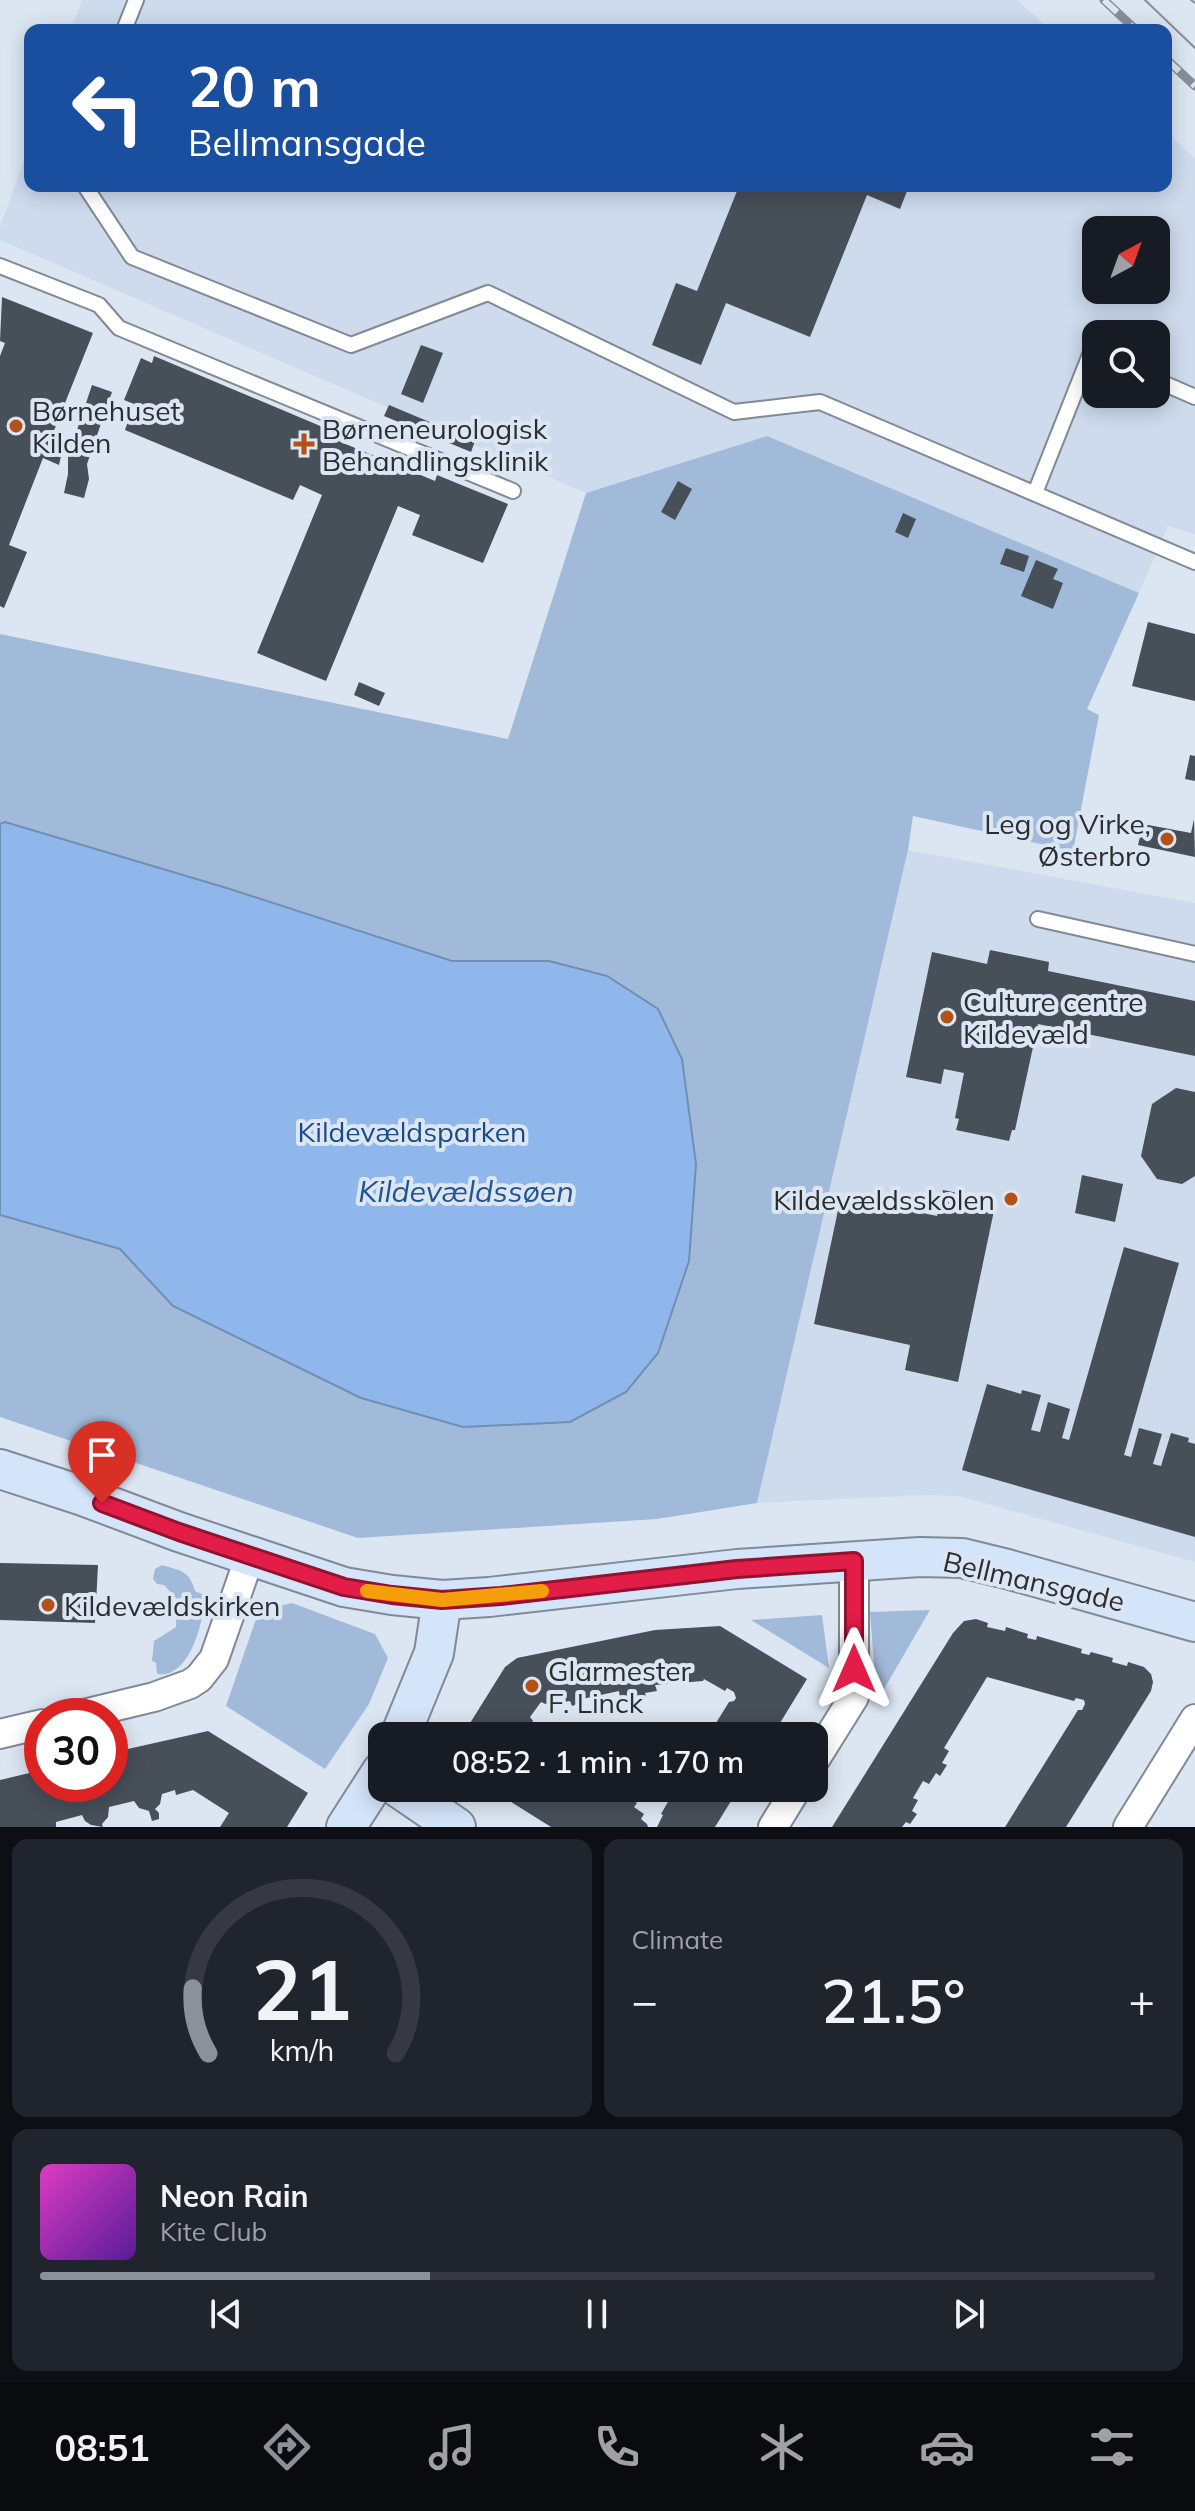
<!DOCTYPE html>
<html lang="en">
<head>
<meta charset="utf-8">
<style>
	body { margin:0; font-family:Mulish,sans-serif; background:#20242c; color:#f1f3f6; height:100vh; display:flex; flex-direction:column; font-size:30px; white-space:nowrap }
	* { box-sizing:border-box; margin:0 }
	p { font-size:26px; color:#9ea1a6 }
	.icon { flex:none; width:44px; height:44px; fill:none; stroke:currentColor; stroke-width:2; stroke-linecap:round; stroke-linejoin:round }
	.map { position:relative; height:1827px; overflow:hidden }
	.panel { display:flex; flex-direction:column; gap:12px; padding:12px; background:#0d0f14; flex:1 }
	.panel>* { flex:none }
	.top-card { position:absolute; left:24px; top:24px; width:1148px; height:168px; border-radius:16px; box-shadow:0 4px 20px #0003; background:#1a4fa0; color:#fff; overflow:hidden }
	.needle { width:52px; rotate:41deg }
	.buttons { position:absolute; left:1082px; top:216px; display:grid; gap:16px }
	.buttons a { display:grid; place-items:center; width:88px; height:88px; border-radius:16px; background:#171b24; box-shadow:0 4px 20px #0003; font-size:40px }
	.speed { position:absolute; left:24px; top:1698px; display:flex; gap:16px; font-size:40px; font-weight:700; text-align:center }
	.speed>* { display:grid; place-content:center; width:104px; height:104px; border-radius:50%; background:#171b24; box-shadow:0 4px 20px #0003; line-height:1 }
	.speed .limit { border:12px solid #d22; background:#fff; color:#111 }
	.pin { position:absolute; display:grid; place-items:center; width:68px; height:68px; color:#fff; margin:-82px -34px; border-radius:50% 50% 50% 0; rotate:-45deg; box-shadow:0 0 8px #0007 }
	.pin .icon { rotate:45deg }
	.me { position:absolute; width:88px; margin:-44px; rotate:0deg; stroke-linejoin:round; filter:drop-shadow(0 0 6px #0008) }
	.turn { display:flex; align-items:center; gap:28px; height:168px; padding:0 32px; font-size:36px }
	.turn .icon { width:104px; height:104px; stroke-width:2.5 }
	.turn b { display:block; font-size:56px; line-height:68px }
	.big { font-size:60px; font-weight:600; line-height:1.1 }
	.panel .widget { flex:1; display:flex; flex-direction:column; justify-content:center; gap:12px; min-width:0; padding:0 28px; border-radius:16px; background:#20242c }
	.panel .dial { align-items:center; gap:0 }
	.dial svg { height:208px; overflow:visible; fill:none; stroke:#363941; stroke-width:7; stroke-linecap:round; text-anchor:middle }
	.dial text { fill:#f1f3f6; stroke:none }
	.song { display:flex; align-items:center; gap:24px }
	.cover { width:96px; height:96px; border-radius:12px; background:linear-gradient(135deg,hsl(310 70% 55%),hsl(270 70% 35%)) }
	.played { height:8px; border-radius:4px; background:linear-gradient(90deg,#8c9099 35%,#363941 35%) }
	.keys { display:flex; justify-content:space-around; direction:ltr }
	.heat { display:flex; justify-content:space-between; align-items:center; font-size:44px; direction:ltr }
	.panel .tiles { flex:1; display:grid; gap:12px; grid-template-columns:1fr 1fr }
	.widget:last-child { grid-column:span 2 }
	.trip { position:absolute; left:368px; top:1722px; width:460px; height:80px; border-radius:16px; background:#171b24; box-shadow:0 4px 20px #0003; font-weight:600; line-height:80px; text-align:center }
	.tab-bar { display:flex; height:128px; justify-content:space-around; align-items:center; background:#090b0e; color:#9ea1a6 }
	.tab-bar .icon { width:56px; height:56px }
	.tab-bar .selected { color:#8c9099 }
	.tab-bar b { font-size:36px; color:#f1f3f6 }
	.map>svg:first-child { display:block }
	.built { fill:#cddbed; fill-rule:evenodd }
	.green { fill:#a2bad9 }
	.water { fill:#90b7eb; stroke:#718eb4; stroke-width:2 }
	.building { fill:#474f59 }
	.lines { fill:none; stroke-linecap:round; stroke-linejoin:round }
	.lane-casing { stroke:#808994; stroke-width:18 }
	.street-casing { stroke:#808994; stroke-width:32 }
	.secondary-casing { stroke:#808994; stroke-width:42 }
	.lane { stroke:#fff; stroke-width:14 }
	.street { stroke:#fff; stroke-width:28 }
	.secondary { stroke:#d4e4f9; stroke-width:38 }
	.tram { stroke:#888e98; stroke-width:2 }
	.rail-casing { stroke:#888e98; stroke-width:9 }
	.rail { stroke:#dce6f3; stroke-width:6; stroke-dasharray:18; stroke-linecap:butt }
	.route-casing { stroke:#92132f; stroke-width:20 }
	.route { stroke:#e11d48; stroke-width:14 }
	.slow { stroke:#f59e0b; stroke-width:14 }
	.poi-dot { fill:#b45118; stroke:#dce6f3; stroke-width:3 }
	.labels { text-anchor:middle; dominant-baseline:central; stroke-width:8; stroke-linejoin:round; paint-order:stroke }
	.poi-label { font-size:28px; fill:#2a2d32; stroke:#dce6f3; text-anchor:start }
	.park-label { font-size:28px; fill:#194b89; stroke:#dce6f3 }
	.street-label { font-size:28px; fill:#2a2d32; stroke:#dce6f3 }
	.water-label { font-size:30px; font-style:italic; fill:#225492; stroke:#dce6f3 }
</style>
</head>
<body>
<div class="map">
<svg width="1195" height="1827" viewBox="0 0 1195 1827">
	<rect width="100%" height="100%" fill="#dce6f3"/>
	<g class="built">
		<path d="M82,0H1017L1051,30H71Z"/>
		<path d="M1166,132L1195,158V534L1168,526L1139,593L767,436L586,493L0,240V227L30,144V186H1166ZM1096,230H1156V290H1096ZM1096,334H1156V394H1096Z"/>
		<path d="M908,850L1195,903V1562L959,1496L924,1495L757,1503Z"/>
	</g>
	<g class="green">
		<path d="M767,436L1139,593L1087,709L1099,715L1073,851L913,816L908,850L757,1503L657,1519L358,1538L0,1417V634L508,739L586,493Z"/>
		<path d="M162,1565C181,1571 189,1570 195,1591L206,1596C203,1620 191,1679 157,1674L156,1663L152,1661L154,1641L176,1627L177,1599L164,1585L157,1584L153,1579L155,1569Z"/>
		<path d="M292,1603L375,1634L388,1658L369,1704L325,1769L226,1706L257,1616L271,1608Z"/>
		<path d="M930,1610L877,1701L870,1612Z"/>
		<path d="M822,1615L829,1668L751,1620Z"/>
	</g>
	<path class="water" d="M5,822L230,889L452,961H549L607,976L658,1009L682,1059L696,1164L689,1261L658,1353L626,1392L570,1422L463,1427L361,1398L173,1306L120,1249L0,1215V824Z"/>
	<g class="building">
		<path d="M739,186H909L900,209L867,195L810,337L726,303L701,365L652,345L676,283L697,291Z"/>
		<path d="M2,297L93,333L51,438L64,443L59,465L43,458L9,545L27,552L4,608L0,606V356L5,343L0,341Z"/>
		<path d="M421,345L443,353L423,403L401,394Z"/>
		<path d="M154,356L325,428L321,436H324L328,426L344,432L340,442L348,445L435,481L437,475L508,504L483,563L412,535L420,515L398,506L326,681L257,653L322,495L300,485L293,500L125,430L134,404L124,400L141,358L152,363Z"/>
		<path d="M92,385L112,392L87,464L89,479L84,498L64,493L68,474V457Z"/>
		<path d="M389,405L475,441L471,452L384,416Z"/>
		<path d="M678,481L692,489L675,520L661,512Z"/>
		<path d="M903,513L916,519L908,538L895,532Z"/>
		<path d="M1006,548L1029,556L1024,572L1000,564Z"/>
		<path d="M1036,560L1058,569L1053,579L1063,583L1053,609L1021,596Z"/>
		<path d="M1148,622L1195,634V701L1132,686Z"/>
		<path d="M359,682L385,693L379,706L354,695Z"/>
		<path d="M1190,755L1195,756V781L1185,779Z"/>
		<path d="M1194,819L1195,857L1138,845L1143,824L1191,833Z"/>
		<path d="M990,950L1049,962L1048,971L1195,1001V1056L1038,1024L1015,1130H1012L1009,1141L956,1130L959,1119L955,1118L964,1073L944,1069L941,1084L906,1077L932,952L987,964Z"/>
		<path d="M1176,1088L1195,1092V1176L1182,1184L1157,1179L1141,1156L1152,1104Z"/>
		<path d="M1082,1175L1123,1184L1115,1222L1075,1213Z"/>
		<path d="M943,1190L996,1201L958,1382L905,1370L910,1345L814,1324L841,1196L937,1216Z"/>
		<path d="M1124,1247L1179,1263L1124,1455L1131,1457L1139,1428L1162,1434L1153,1464L1161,1466L1171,1433L1189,1438L1188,1442L1195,1444V1537L962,1470L987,1384L1021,1394L1022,1390L1041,1395L1031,1430L1040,1432L1048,1402L1070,1409L1062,1438L1069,1440Z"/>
		<path d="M0,1563L98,1565L95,1623L0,1620Z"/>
		<path d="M976,1619L988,1623L987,1627L1005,1631L1006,1627L1028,1634L1027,1638L1036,1640L1037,1636L1082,1649L1081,1653L1089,1655L1091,1652L1113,1658L1112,1662L1127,1666L1128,1662L1144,1667L1151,1674L1153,1682L1151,1691L1066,1827H1005L1078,1710H1082L1085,1704L1084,1700L1076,1698L1074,1701L987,1677L944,1748L949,1751L942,1763L947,1765L940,1776L936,1773L929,1784L923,1781L913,1798L918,1800L912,1811L917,1814L910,1824L906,1822L902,1827H832L953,1633L964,1621Z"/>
		<path d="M720,1626L807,1679L772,1736H708L729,1702L734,1701L736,1698L734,1692L727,1688L725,1691L704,1679L703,1681L655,1685L657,1691L645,1693L646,1698L633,1701V1696L620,1698L619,1691L582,1699L580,1703L572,1706L570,1701L548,1705L541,1702L530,1717L533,1721L528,1729L523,1728L519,1736H462L505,1667L517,1658L655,1630Z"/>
		<path d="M208,1731L308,1793L287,1827H220L229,1813L193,1790L176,1795L175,1790L162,1794L160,1804L155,1809L159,1813V1819L152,1821L149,1811L139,1808L134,1801L109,1807L108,1817L102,1824L103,1827L91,1825L85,1821L82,1815L56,1822V1827H0V1780L42,1770V1784H110V1753Z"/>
		<path d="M489,1788H594L609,1799L612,1794L623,1800L626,1796L637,1803L634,1807L644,1814L641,1819L647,1824L648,1827H551Z"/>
		<path d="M676,1788H739L715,1827H657L663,1815L661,1814Z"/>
	</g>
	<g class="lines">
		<g class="lane-casing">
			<g id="lane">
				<path d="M124,30L136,0"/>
				<path d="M85,186L132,257L351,345L488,293L734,412L820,402L1195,562"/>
				<path d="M0,266L99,305L119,328L513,491"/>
				<path d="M1156,380L1195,397"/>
				<path d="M1035,493L1091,352L1096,354"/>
				<path d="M1038,919L1195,954"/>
			</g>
		</g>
		<g class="street-casing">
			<g id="street">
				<path d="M75,1716L154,1697L190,1684L199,1678L214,1659L250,1556"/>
				<path d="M0,1734L42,1724"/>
				<path d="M814,1761L854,1697V1561"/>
				<path d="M773,1827L797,1788"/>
				<path d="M1128,1827L1195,1719"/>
			</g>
		</g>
		<g class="secondary-casing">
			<g id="secondary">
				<path d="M0,1469L83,1496L179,1532L344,1587L392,1595L442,1600L489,1597L737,1569L920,1557L962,1558L1007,1569L1195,1622"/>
				<path d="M400,1736L434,1653L442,1600"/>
				<path d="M399,1788L456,1827"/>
				<path d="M346,1827L382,1771"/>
			</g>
		</g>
		<use href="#lane" class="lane"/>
		<use href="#street" class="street"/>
		<use href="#secondary" class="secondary"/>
		<g class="tram">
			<path d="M1145,0L1195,48"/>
			<path d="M1191,0L1195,3"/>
		</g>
		<g class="rail-casing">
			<g id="rail">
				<path d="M1104,0L1136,30"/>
				<path d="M1166,59L1195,86"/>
			</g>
		</g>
		<use href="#rail" class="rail"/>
	</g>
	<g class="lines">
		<g class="route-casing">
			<path id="route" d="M102,1503L179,1532L344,1587L392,1595L442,1600L501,1596L737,1569L854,1561V1669"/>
		</g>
		<use href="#route" class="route"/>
		<path class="slow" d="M367,1591L442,1600L542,1591"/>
	</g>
	<g class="poi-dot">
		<circle cx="16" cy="426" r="8"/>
		<path d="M300 432h8v8h8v8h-8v8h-8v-8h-8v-8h8z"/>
		<circle cx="1167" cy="839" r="8"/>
		<circle cx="947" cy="1017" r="8"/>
		<circle cx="1011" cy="1199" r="8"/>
		<circle cx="48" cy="1605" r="8"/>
		<circle cx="532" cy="1686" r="8"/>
	</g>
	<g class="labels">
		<g class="poi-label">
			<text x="32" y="410">Børnehuset<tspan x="32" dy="32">Kilden</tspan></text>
			<text x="322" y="428">Børneneurologisk<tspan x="322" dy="32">Behandlingsklinik</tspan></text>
			<text x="1151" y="823" text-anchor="end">Leg og Virke,<tspan x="1151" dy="32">Østerbro</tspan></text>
			<text x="963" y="1001">Culture centre<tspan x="963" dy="32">Kildevæld</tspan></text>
			<text x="995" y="1199" text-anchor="end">Kildevældsskolen</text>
			<text x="64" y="1605">Kildevældskirken</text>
			<text x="548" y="1670">Glarmester<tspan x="548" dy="32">F. Linck</tspan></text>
		</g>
		<g class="park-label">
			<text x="412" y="1131">Kildevældsparken</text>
		</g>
		<g class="street-label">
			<text transform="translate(1034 1581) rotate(13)">Bellmansgade</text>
		</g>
		<g class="water-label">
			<text x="466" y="1191">Kildevældssøen</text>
		</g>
	</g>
</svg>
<div class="buttons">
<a><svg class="needle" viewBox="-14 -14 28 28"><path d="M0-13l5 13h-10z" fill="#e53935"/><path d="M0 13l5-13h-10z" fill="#9ea1a6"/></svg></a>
<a><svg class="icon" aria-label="search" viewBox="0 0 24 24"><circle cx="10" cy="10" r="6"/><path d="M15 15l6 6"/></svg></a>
</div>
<div class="speed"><div class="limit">30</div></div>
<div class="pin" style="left:102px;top:1503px;background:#d93025"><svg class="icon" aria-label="arrive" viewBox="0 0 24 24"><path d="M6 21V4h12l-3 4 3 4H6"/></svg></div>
<svg class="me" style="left:854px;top:1669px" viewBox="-20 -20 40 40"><path d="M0-17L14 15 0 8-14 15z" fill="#e11d48" stroke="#fff" stroke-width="4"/></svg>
<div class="trip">08:52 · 1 min · 170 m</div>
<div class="top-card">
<div class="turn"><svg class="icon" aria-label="left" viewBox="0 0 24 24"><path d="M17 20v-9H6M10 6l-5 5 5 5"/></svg><div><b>20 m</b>Bellmansgade</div></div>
</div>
</div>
<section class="panel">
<div class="tiles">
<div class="widget dial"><svg viewBox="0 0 100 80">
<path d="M14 69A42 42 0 1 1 86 69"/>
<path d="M14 69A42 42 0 0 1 8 44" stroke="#8c9099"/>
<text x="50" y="56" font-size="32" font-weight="700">21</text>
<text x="50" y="72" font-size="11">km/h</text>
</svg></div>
<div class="widget"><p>Climate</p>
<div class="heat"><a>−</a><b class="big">21.5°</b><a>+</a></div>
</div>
<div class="widget">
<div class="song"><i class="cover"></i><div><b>Neon Rain</b><p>Kite Club</p></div></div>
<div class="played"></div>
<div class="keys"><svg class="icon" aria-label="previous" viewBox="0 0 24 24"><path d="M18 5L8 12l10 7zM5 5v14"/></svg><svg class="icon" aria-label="pause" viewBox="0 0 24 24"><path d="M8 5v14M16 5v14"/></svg><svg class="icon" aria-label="next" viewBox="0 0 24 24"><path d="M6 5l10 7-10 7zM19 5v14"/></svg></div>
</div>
</div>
</section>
<nav class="tab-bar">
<b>08:51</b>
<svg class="icon selected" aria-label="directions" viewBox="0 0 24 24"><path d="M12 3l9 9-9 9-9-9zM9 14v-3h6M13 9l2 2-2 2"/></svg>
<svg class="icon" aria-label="music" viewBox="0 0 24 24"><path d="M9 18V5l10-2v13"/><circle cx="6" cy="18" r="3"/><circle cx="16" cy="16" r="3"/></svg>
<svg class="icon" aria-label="phone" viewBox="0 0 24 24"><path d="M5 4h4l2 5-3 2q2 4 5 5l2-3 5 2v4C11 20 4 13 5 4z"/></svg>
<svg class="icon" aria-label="climate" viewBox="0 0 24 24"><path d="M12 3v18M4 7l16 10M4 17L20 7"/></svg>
<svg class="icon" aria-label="car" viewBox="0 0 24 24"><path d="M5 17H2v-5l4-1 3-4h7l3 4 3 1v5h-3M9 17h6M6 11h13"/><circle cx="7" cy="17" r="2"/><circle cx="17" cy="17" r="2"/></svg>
<svg class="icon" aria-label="filters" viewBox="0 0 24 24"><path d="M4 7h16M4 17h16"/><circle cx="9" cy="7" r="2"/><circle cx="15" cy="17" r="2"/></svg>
</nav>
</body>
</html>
